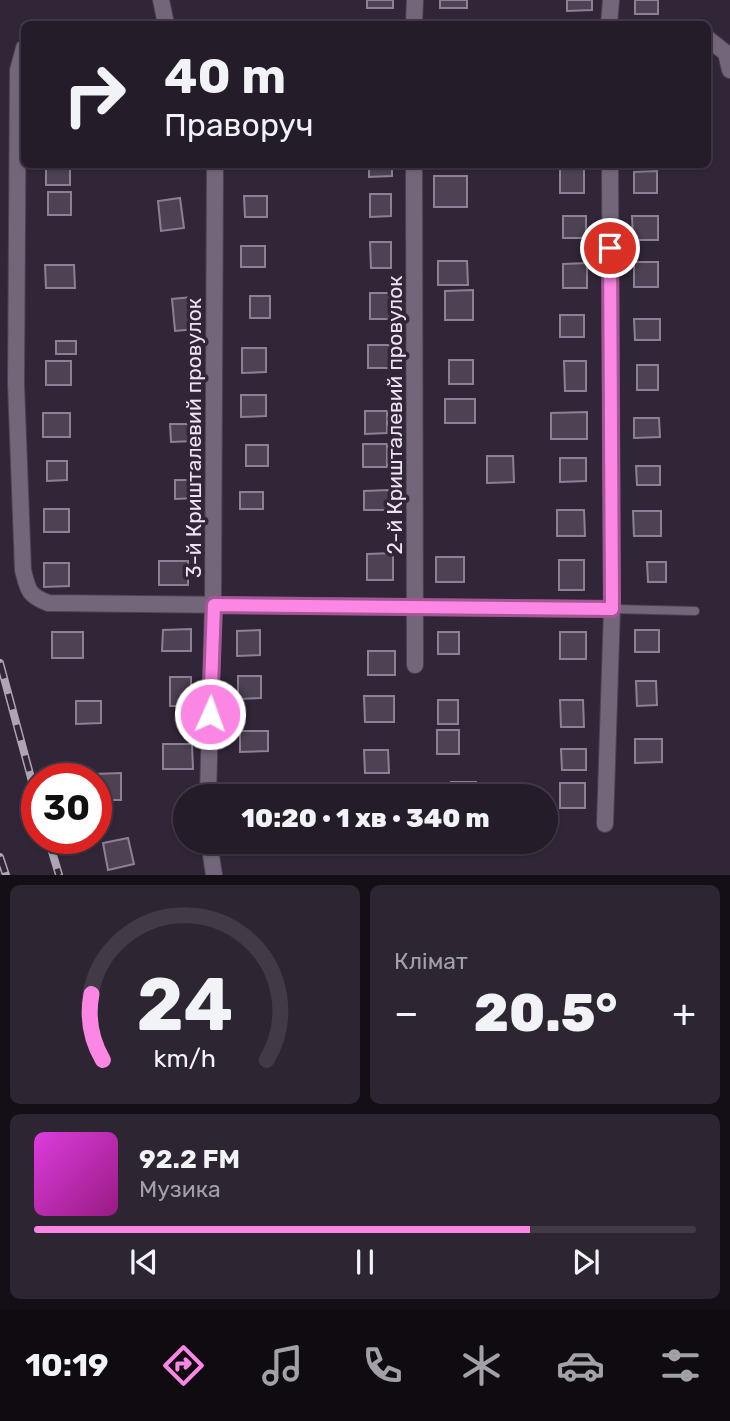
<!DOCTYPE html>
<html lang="uk">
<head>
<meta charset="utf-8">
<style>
	body { margin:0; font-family:Rubik,sans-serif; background:#2d2532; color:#f1f3f6; height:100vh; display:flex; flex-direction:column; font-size:26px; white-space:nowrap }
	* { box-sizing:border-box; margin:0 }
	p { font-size:23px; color:#a3a1a8 }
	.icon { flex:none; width:38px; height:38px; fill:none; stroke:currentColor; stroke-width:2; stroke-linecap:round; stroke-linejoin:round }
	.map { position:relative; height:875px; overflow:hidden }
	.side { display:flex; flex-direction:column; gap:10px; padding:10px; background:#140f17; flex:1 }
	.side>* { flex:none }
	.hud { position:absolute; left:21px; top:21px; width:690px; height:147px; border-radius:10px; box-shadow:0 2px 5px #0004,0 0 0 2px #423a47; background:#251c2a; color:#f1f3f6; overflow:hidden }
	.speed { position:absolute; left:21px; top:763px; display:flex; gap:14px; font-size:35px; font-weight:700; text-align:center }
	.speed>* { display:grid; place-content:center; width:91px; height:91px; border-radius:50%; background:#251c2a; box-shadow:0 2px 5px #0004,0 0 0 2px #423a47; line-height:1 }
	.speed .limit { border:10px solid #d22; background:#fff; color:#111 }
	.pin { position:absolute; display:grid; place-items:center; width:60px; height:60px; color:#fff; margin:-30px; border:4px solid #fff; border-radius:50%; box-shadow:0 2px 7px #0007 }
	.me { position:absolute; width:77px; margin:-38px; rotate:2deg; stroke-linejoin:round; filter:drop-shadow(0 0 5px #0008) }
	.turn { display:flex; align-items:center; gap:24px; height:147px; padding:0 28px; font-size:32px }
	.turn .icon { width:91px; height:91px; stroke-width:2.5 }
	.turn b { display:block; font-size:49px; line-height:60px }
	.big { font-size:52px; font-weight:800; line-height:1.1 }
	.side .tile { flex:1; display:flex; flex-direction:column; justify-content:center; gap:10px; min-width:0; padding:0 24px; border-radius:10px; background:#2d2532 }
	.side .dial { align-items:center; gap:0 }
	.dial svg { height:182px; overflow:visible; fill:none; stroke:#423a47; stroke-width:7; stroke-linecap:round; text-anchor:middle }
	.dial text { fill:#f1f3f6; stroke:none }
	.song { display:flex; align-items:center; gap:21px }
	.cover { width:84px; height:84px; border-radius:10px; background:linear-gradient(135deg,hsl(300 70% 55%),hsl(310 70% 35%)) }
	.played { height:7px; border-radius:4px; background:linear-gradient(90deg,#fc86e4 75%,#423a47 75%) }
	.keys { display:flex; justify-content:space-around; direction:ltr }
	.heat { display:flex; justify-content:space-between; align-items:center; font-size:38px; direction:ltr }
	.side .tiles { flex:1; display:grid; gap:10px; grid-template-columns:1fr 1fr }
	.tile:last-child { grid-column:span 2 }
	.trip { position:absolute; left:173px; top:784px; width:385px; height:70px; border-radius:35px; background:#251c2a; box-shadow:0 2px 5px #0004,0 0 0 2px #423a47; font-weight:800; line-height:70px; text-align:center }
	.menu { display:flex; height:112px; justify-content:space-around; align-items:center; background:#0f0b11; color:#a3a1a8 }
	.menu .icon { width:49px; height:49px }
	.menu .on { color:#fc86e4 }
	.menu b { font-size:32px; color:#f1f3f6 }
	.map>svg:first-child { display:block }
	.building { fill:#4d4154; stroke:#8d8096; stroke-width:2 }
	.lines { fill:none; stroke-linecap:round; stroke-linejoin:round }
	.lane-casing { stroke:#4c4251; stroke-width:10 }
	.street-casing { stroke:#4c4251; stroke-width:18 }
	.lane { stroke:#73667b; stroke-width:8 }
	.street { stroke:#73667b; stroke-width:16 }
	.rail-casing { stroke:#aea5b3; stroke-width:8 }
	.rail { stroke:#312638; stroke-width:5; stroke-dasharray:16; stroke-linecap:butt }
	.route-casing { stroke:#a45794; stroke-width:18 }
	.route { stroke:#fc86e4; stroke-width:12 }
	.labels { text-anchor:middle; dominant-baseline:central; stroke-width:7; stroke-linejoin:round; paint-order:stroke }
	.street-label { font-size:21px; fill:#ece5f1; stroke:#312638 }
</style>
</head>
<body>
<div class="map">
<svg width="730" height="875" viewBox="0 0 730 875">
	<rect width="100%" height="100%" fill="#312638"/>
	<g class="building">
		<rect x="367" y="0" width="26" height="8"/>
		<rect x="440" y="0" width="27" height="8"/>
		<path d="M567,0H592V10L567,11Z"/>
		<rect x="635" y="0" width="23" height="14"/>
		<rect x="46" y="164" width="24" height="21"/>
		<path d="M369,164H392V176L369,177Z"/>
		<rect x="560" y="166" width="24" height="27"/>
		<path d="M657,171V193H634V172Z"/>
		<rect x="434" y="176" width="33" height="31"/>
		<rect x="48" y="192" width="23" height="23"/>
		<path d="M370,194H391V216L370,217Z"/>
		<path d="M244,196H267V217H245Z"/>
		<path d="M180,198L184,228L161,231L158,201Z"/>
		<rect x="563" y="216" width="23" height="22"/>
		<path d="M632,216H658V240H633Z"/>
		<path d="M370,242H391V268H371Z"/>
		<rect x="241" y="246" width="24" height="21"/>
		<path d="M438,261H467L468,285H438Z"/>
		<rect x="634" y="262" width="24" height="25"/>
		<path d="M587,263V288H563V264Z"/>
		<path d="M45,265H74L75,288H46Z"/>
		<path d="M473,290V320H445V291Z"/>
		<path d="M370,293H390L391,319H370Z"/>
		<rect x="250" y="296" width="20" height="22"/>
		<path d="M192,297L196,329L175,331L172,299Z"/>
		<rect x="560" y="315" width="24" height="22"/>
		<path d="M634,319H660V340H635Z"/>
		<rect x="56" y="341" width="20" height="13"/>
		<rect x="368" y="345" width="24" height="23"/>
		<path d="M242,348H266V372L242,373Z"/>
		<rect x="449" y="360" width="24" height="24"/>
		<rect x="46" y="361" width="25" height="24"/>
		<path d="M564,361H586V391H565Z"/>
		<rect x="637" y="365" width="21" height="25"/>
		<path d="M241,395H266V416L241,417Z"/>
		<rect x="445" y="399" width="30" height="24"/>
		<path d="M365,411H387V433L365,434Z"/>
		<path d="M587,412V439H551V413Z"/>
		<rect x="43" y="413" width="27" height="24"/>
		<path d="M634,418H659L660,437L634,438Z"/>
		<path d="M170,424H194V441L171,442Z"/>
		<rect x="363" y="444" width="24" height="23"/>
		<rect x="246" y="445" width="22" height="21"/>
		<path d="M487,456H513L514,482L487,483Z"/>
		<path d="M560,458H586V481L560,482Z"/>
		<path d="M47,461H67V480L47,481Z"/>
		<path d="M636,466H660V485H637Z"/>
		<path d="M175,480H196V498L175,499Z"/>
		<path d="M389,490V510H364V491Z"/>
		<rect x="240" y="492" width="23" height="17"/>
		<rect x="44" y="509" width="25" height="23"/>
		<path d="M557,510H584L585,536H557Z"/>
		<path d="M633,511H661V536H634Z"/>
		<path d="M393,553V580H367V554Z"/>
		<rect x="436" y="557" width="28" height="25"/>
		<rect x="559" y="560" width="25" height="30"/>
		<rect x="159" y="561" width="29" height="24"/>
		<path d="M647,562H666V582H648Z"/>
		<path d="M44,563H69V586L44,587Z"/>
		<path d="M191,629V651H162L163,630Z"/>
		<path d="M260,630V655L237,656V631Z"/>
		<rect x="635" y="630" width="24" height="22"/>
		<rect x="52" y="632" width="31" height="26"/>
		<rect x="438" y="632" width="21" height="22"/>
		<rect x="560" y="632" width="26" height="27"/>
		<rect x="368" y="651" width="27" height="24"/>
		<path d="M238,676H261V698L238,699Z"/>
		<rect x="170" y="677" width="21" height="29"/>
		<path d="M636,681H656L657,705L637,706Z"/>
		<path d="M364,696H394V722H365Z"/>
		<rect x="438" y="700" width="20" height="24"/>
		<path d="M560,700H583L584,727H561Z"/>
		<path d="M76,701H101V723L76,724Z"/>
		<rect x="437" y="730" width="22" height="24"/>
		<path d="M240,731H268V751L240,752Z"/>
		<path d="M635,739H662V762L635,763Z"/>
		<path d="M163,744H192L193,769H163Z"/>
		<path d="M561,749H586V770H562Z"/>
		<path d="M364,750H388L389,773H365Z"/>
		<path d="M121,773V800H96V779H94V774Z"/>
		<rect x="451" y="782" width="25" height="14"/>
		<rect x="560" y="783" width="25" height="25"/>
		<rect x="254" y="793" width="19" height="3"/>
		<path d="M128,838L134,864L108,870L103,843Z"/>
	</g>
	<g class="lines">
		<g class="lane-casing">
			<path id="lane" d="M612,609L695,611"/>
		</g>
		<g class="street-casing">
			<g id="street">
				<path d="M161,0L166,24"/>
				<path d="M414,24L415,0"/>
				<path d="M609,24L611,0"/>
				<path d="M707,38L726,53L730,70"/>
				<path d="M24,48L18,70L16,384L23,570C28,590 28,595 48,603L612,609"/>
				<path d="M414,164L415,665"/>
				<path d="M208,796L213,605L215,164"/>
				<path d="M605,824L612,609L610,164"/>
				<path d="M209,842L214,875"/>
			</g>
		</g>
		<use href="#lane" class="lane"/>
		<use href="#street" class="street"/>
		<g class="rail-casing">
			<g id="rail">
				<path d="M0,663L37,800"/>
				<path d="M48,838L59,875"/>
				<path d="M0,857L6,875"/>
			</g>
		</g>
		<use href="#rail" class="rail"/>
	</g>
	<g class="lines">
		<g class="route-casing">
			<path id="route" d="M210,714L214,605L612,609L610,248"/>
		</g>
		<use href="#route" class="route"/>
	</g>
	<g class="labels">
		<g class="street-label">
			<text transform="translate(394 415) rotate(-90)">2-й Кришталевий провулок</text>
			<text transform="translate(193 438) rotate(-90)">3-й Кришталевий провулок</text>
		</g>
	</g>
</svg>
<div class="speed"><div class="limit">30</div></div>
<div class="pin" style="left:610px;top:248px;background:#d93025"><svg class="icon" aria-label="arrive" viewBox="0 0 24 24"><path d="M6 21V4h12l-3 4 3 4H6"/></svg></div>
<svg class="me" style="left:210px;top:714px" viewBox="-20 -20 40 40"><circle r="17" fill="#fc86e4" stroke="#fff" stroke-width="3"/><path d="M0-11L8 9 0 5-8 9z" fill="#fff"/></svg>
<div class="trip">10:20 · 1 хв · 340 m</div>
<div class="hud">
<div class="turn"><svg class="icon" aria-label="right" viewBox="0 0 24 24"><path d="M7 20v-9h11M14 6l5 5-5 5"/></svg><div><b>40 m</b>Праворуч</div></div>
</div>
</div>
<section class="side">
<div class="tiles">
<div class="tile dial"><svg viewBox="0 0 100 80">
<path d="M14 69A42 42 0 1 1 86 69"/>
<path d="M14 69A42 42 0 0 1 9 40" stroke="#fc86e4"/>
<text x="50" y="56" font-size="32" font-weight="700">24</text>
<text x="50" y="72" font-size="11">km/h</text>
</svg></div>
<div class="tile"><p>Клімат</p>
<div class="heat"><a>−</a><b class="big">20.5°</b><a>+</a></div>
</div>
<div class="tile">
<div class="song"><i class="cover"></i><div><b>92.2 FM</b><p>Музика</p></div></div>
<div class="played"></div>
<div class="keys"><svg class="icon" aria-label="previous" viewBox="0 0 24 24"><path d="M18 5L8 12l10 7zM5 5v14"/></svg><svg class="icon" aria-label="pause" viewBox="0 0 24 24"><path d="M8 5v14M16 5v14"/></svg><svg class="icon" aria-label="next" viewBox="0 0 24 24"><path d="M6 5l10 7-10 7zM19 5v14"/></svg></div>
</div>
</div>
</section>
<nav class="menu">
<b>10:19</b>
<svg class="icon on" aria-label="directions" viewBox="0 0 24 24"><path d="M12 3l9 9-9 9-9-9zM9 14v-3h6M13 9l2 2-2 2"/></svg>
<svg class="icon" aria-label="music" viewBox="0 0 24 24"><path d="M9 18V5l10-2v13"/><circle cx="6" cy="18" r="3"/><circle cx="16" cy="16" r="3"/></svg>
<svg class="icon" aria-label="phone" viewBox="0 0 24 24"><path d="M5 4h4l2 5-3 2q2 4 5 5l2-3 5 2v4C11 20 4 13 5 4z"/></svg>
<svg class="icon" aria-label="climate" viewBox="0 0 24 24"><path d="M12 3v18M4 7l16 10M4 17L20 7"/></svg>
<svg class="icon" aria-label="car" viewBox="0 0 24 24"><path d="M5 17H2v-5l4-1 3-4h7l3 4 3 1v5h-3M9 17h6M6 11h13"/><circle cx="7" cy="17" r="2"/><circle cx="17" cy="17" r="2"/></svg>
<svg class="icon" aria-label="filters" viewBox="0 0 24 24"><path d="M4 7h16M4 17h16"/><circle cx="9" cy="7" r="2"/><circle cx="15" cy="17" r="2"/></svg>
</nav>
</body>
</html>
